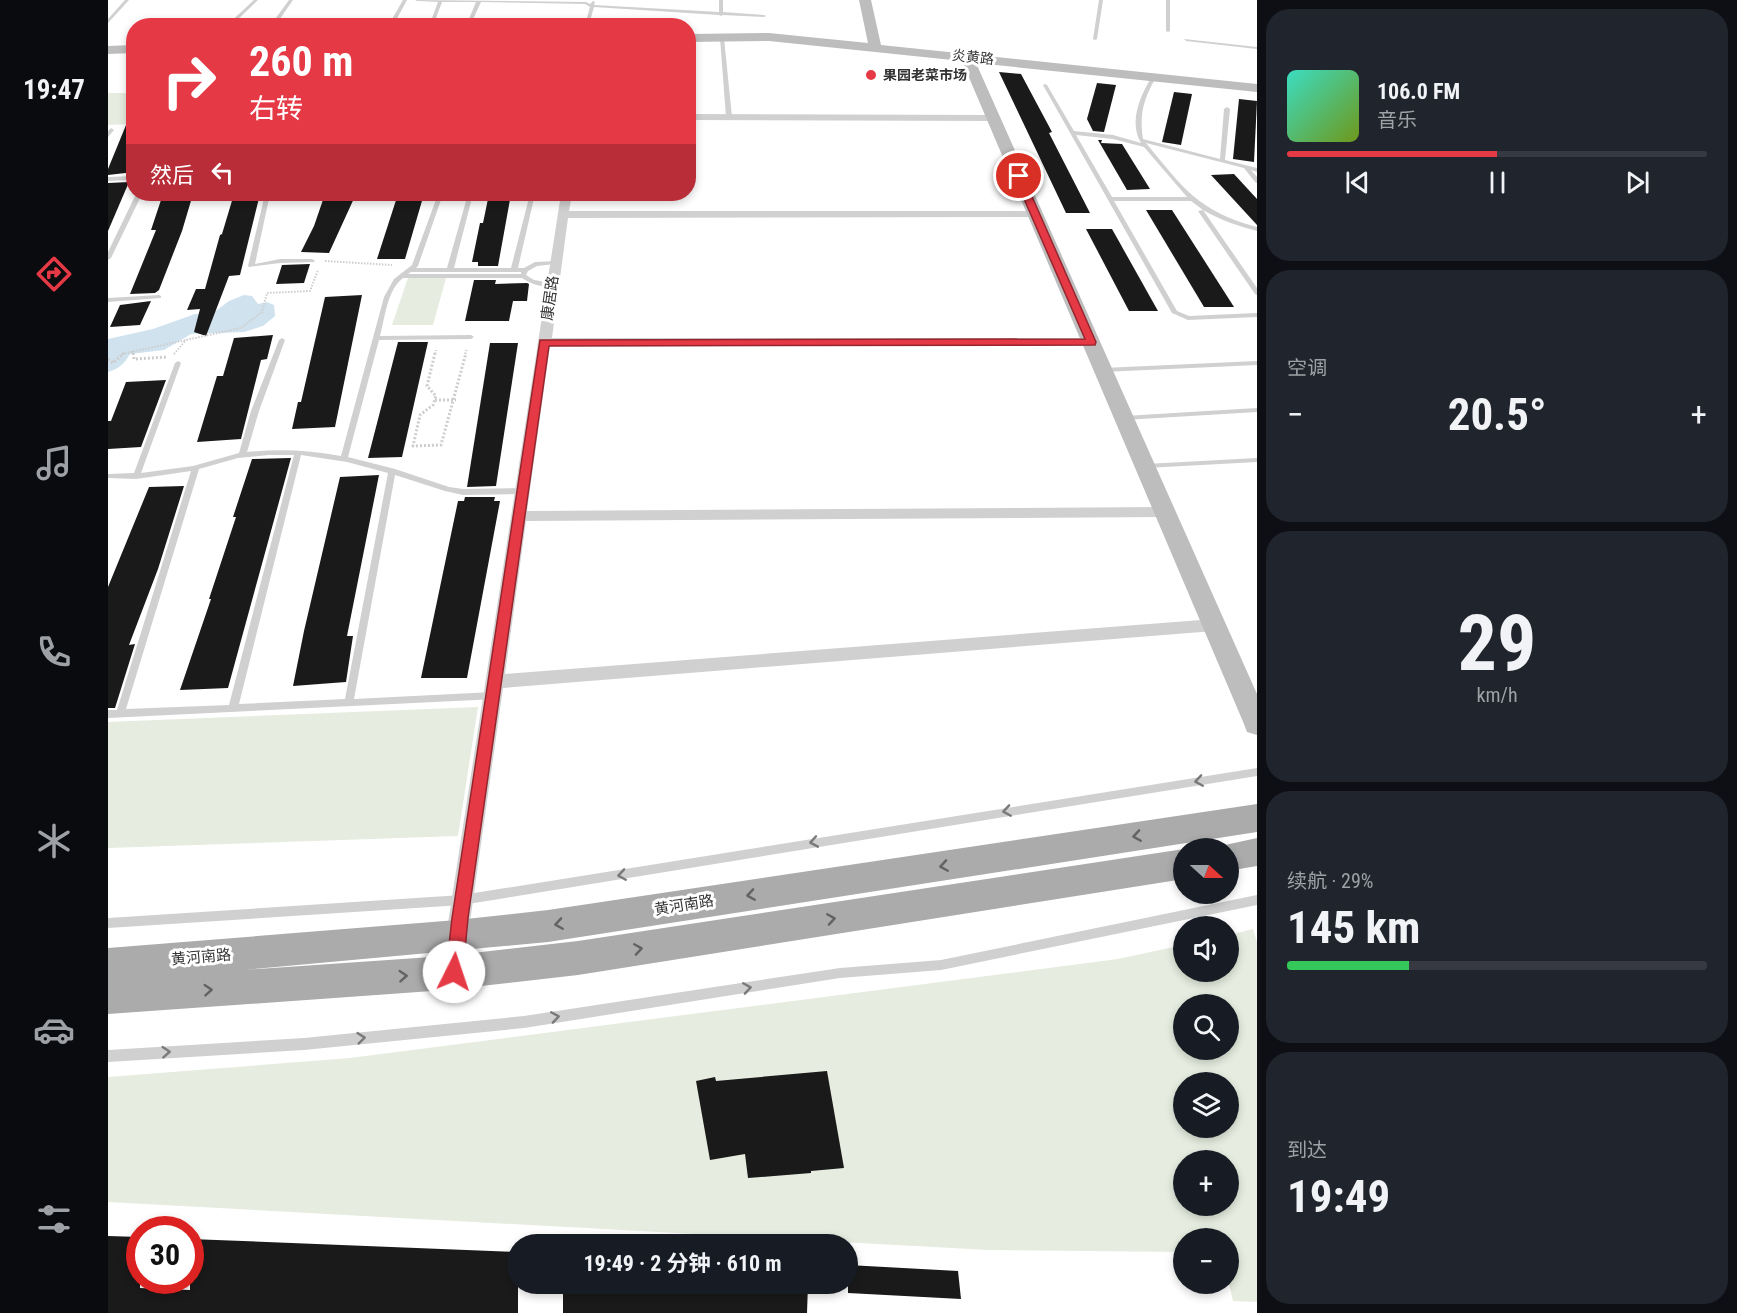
<!DOCTYPE html>
<html lang="zh">
<head>
<meta charset="utf-8">
<style>
	body { margin:0; font-family:"Roboto Condensed","Noto Sans SC",sans-serif; background:#20242c; color:#f1f3f6; height:100vh; display:flex; flex-direction:column; font-size:22px; white-space:nowrap }
	* { box-sizing:border-box; margin:0 }
	p { font-size:20px; color:#9ea1a6 }
	.icon { flex:none; width:33px; height:33px; fill:none; stroke:currentColor; stroke-width:2; stroke-linecap:round; stroke-linejoin:round }
	.map { position:relative; flex:1; overflow:hidden }
	.panel { display:flex; flex-direction:column; gap:9px; padding:9px; background:#0d0f14; width:480px }
	.panel>* { flex:none }
	.guide { position:absolute; left:18px; top:18px; width:570px; height:183px; border-radius:24px; box-shadow:0 3px 9px #0003; background:#e63946; color:#fff; overflow:hidden }
	.needle { width:39px; rotate:111deg }
	.tools { position:absolute; left:1065px; top:838px; display:grid; gap:12px }
	.tools a { display:grid; place-items:center; width:66px; height:66px; border-radius:50%; background:#171b24; box-shadow:0 3px 9px #0003; font-size:30px }
	.speed { position:absolute; left:18px; top:1216px; display:flex; gap:12px; font-size:30px; font-weight:700; text-align:center }
	.speed>* { display:grid; place-content:center; width:78px; height:78px; border-radius:50%; background:#171b24; box-shadow:0 3px 9px #0003; line-height:1 }
	.speed .limit { border:9px solid #d22; background:#fff; color:#111 }
	.pin { position:absolute; display:grid; place-items:center; width:51px; height:51px; color:#fff; margin:-26px; border:3px solid #fff; border-radius:50%; box-shadow:0 2px 6px #0007 }
	.me { position:absolute; width:66px; margin:-33px; rotate:4deg; stroke-linejoin:round; filter:drop-shadow(0 0 4px #0008) }
	.turn { display:flex; align-items:center; gap:21px; height:126px; padding:0 24px; font-size:27px }
	.turn .icon { width:78px; height:78px; stroke-width:2.5 }
	.turn b { display:block; font-size:42px; line-height:51px }
	.then { display:flex; align-items:center; height:57px; padding:0 24px; background:#0003; gap:12px; font-size:22px }
	.big { font-size:45px; font-weight:700; line-height:1.1 }
	.panel .widget { flex:1; display:flex; flex-direction:column; justify-content:center; gap:9px; min-width:0; padding:0 21px; border-radius:24px; background:#20242c }
	.panel .dial { align-items:center; gap:0 }
	.dial b { font-size:78px; line-height:1 }
	.song { display:flex; align-items:center; gap:18px }
	.cover { width:72px; height:72px; border-radius:9px; background:linear-gradient(135deg,hsl(170 70% 55%),hsl(80 70% 35%)) }
	.played { height:6px; border-radius:3px; background:linear-gradient(90deg,#e63946 50%,#363941 50%) }
	.keys { display:flex; justify-content:space-around; direction:ltr }
	.heat { display:flex; justify-content:space-between; align-items:center; font-size:33px; direction:ltr }
	.charge { height:9px; border-radius:4px; background:linear-gradient(90deg,#34c759 29%,#363941 0) }
	.trip { position:absolute; left:399px; top:1234px; width:351px; height:60px; border-radius:30px; background:#171b24; box-shadow:0 3px 9px #0003; font-weight:700; line-height:60px; text-align:center }
	main { display:flex; flex:1; min-height:0 }
	.dock { display:flex; flex-direction:column; width:108px; justify-content:space-around; align-items:center; background:#090b0e; color:#9ea1a6 }
	.dock .icon { width:42px; height:42px }
	.dock .active { color:#e63946 }
	.dock b { font-size:27px; color:#f1f3f6 }
	.map>svg:first-child { display:block }
	.green { fill:#e6ecdf; fill-rule:evenodd }
	.water { fill:#cfe2ee }
	.building { fill:#1a1a1a }
	.lines { fill:none; stroke-linecap:round; stroke-linejoin:round }
	.path-far1 { stroke:#cdcdcd; stroke-width:2; stroke-dasharray:1.5 1.5; stroke-linecap:butt }
	.path { stroke:#cdcdcd; stroke-width:3; stroke-dasharray:2 2; stroke-linecap:butt }
	.lane { fill:#d0d0d0; fill-rule:evenodd }
	.street { fill:#d0d0d0; fill-rule:evenodd }
	.secondary { fill:#bdbdbd; fill-rule:evenodd }
	.primary { fill:#ababab; fill-rule:evenodd }
	.oneway { stroke:#7a7a7a }
	.oneway2 { stroke:#636363 }
	.route { fill:#e63946; stroke:#96252e; stroke-width:1.5 }
	.poi-dot { fill:#e63946; stroke:#fff; stroke-width:2 }
	.labels { text-anchor:middle; dominant-baseline:central; stroke-width:6; stroke-linejoin:round; paint-order:stroke }
	.far-street-label { font-size:14px; fill:#333; stroke:#fff }
	.far-poi-label { font-size:14px; font-weight:bold; fill:#333; stroke:#fff; text-anchor:start }
	.street-label { font-size:15px; fill:#333; stroke:#fff }
</style>
</head>
<body>
<main>
<nav class="dock">
<b>19:47</b>
<svg class="icon active" aria-label="directions" viewBox="0 0 24 24"><path d="M12 3l9 9-9 9-9-9zM9 14v-3h6M13 9l2 2-2 2"/></svg>
<svg class="icon" aria-label="music" viewBox="0 0 24 24"><path d="M9 18V5l10-2v13"/><circle cx="6" cy="18" r="3"/><circle cx="16" cy="16" r="3"/></svg>
<svg class="icon" aria-label="phone" viewBox="0 0 24 24"><path d="M5 4h4l2 5-3 2q2 4 5 5l2-3 5 2v4C11 20 4 13 5 4z"/></svg>
<svg class="icon" aria-label="climate" viewBox="0 0 24 24"><path d="M12 3v18M4 7l16 10M4 17L20 7"/></svg>
<svg class="icon" aria-label="car" viewBox="0 0 24 24"><path d="M5 17H2v-5l4-1 3-4h7l3 4 3 1v5h-3M9 17h6M6 11h13"/><circle cx="7" cy="17" r="2"/><circle cx="17" cy="17" r="2"/></svg>
<svg class="icon" aria-label="filters" viewBox="0 0 24 24"><path d="M4 7h16M4 17h16"/><circle cx="9" cy="7" r="2"/><circle cx="15" cy="17" r="2"/></svg>
</nav>
<div class="map">
<svg width="1149" height="1313" viewBox="0 0 1149 1313">
	<rect width="100%" height="100%" fill="#fff"/>
	<g class="green">
		<path d="M0,93H25V124L0,125Z"/>
		<path d="M300,278H338L325,325H284Z"/>
		<path d="M370,707L350,836L0,848V722Z"/>
		<path d="M1145,929L1149,942V1302L1125,1301L1121,1283L1120,1239H1076L1075,1252L881,1250L0,1202V1077L242,1058L1010,959L1075,945L1076,972H1120L1121,935ZM1076,1005H1120V1050H1076ZM1076,1083H1120V1128H1076ZM1076,1161H1120V1206H1076Z"/>
	</g>
	<path class="water" d="M136,295L144,296L150,304L159,302L166,305L167,316L155,326L136,332L83,334L56,350L22,354C17,363 11,369 0,372V339L45,329L87,314L105,313L121,301Z"/>
	<g class="building">
		<path d="M891,72L913,74L944,132L941,133L982,213H958Z"/>
		<path d="M989,83L1008,85L996,132L985,131L979,119Z"/>
		<path d="M1066,92L1084,94L1073,145L1054,142Z"/>
		<path d="M1131,99L1149,101L1146,162L1125,159Z"/>
		<path d="M25,108L26,172L0,175V169Z"/>
		<path d="M990,140H994L993,143L1014,144L1042,189L1019,190Z"/>
		<path d="M1126,174L1149,199V225L1103,175Z"/>
		<path d="M21,182L0,231V183Z"/>
		<path d="M55,194H85L74,231L51,290L47,293L22,294L48,230H43Z"/>
		<path d="M126,194H152L132,275L121,276L98,336L86,332L92,309L79,310L88,289H97L112,235L114,234Z"/>
		<path d="M217,194H248L221,253L193,252L206,226Z"/>
		<path d="M290,194H316L297,259H269Z"/>
		<path d="M381,194H403L390,266H370V262H364L372,223H375Z"/>
		<path d="M1038,210H1064L1126,307H1096Z"/>
		<path d="M978,229H1004L1050,311H1021Z"/>
		<path d="M202,264L196,283L168,284L174,265Z"/>
		<path d="M366,280H388L387,284L419,283L421,284L419,301H405L401,321H357Z"/>
		<path d="M254,295L227,427L184,429L190,402H193L217,297Z"/>
		<path d="M43,301L32,325L2,327L12,305Z"/>
		<path d="M165,335L159,359L153,360L133,439L89,442L109,376H115L126,338Z"/>
		<path d="M290,342H320L294,457L260,458Z"/>
		<path d="M382,343H410L388,486L359,487Z"/>
		<path d="M58,380L33,447L0,449V421H3L18,382Z"/>
		<path d="M183,458L120,688L72,690L103,599H101L128,517H125L144,459Z"/>
		<path d="M271,475L239,636H245L238,682L185,686L196,631L232,477Z"/>
		<path d="M76,486L50,569L21,645L27,644L7,708H0V587L41,487Z"/>
		<path d="M357,497H387L386,501H392L359,678H313L350,501H356Z"/>
		<path d="M719,1071L736,1168L703,1171V1173L640,1178L637,1154L602,1160L588,1081L607,1077L608,1081Z"/>
		<path d="M0,1236L32,1237V1288L82,1290V1239L410,1252V1313H0Z"/>
		<path d="M740,1265L850,1271L853,1299L740,1293Z"/>
		<path d="M455,1284H700L699,1313H455Z"/>
	</g>
	<g class="lines">
		<g class="path-far1">
			<path d="M217,261L284,265"/>
			<path d="M25,351V354"/>
			<path d="M14,354L133,328L154,312L159,293L202,291L210,270"/>
			<path d="M66,354L78,340"/>
			<path d="M327,354L328,350"/>
			<path d="M357,354L359,349"/>
		</g>
		<g class="path">
			<path d="M25,353L26,359L59,357"/>
			<path d="M327,353L319,386L328,396L325,405L312,415L305,446L333,445L358,353"/>
			<path d="M0,359L5,363L16,353"/>
			<path d="M327,400H348"/>
		</g>
		<g class="lane">
			<path d="M17,0H21L0,23V19Z"/>
			<path d="M146,0H150L123,26H118Z"/>
			<path d="M181,0H185L167,26H162Z"/>
			<path d="M295,0H299L285,26H280Z"/>
			<path d="M307,0L478,2L482,4L485,1L487,2L486,5L611,12V0H615V12L656,15L658,16L656,17L615,15L613,16L611,15L486,7L482,21L480,22L478,21L482,7L477,4L373,2L362,26H358L368,2H334L325,26H321L330,2L309,1Z"/>
			<path d="M991,0H995L989,39L987,40L985,39Z"/>
			<path d="M1058,0H1062V31L1060,32L1058,31Z"/>
			<path d="M614,37L616,38L624,117L621,119L618,117L612,38Z"/>
			<path d="M1076,39L1149,47V49L1078,41Z"/>
			<path d="M1046,76L1048,77C1036,99 1031,113 1035,139L1112,159L1116,109L1119,107L1122,109L1117,160L1149,168V172L1143,170L1149,177V183L1147,182L1136,168L1038,143C1075,188 1090,211 1149,227V231C1130,226 1112,220 1095,210L1149,288V295L1147,294L1090,211L1095,210L1083,201H1006L1069,311L1081,316L1149,313V317L1080,320L1064,313L935,85L937,84L939,85L966,131L1005,135L1033,143C1020,121 1033,95 1044,76ZM968,135L1005,139L1036,147L1079,197H1004Z"/>
			<path d="M3,128L6,130L0,137V131Z"/>
			<path d="M26,176V180L0,181V177Z"/>
			<path d="M28,194H34L3,258L0,260V252Z"/>
			<path d="M157,194H162L147,264L172,259H204L207,261L206,262L172,263L141,267L140,266Z"/>
			<path d="M330,194H335L310,266L308,268H339L360,194H365L346,268H403L422,194H427L410,268H416L427,262L449,261V263L447,264L429,266L420,271L418,275L426,280L444,283L447,285C437,289 423,284 414,278H295C279,290 277,318 272,336L363,335L366,337L363,339L271,340L240,457L287,469L341,487L355,489L414,488L418,491L414,494L355,495L337,491L287,475L246,699L385,692L388,693L390,696L388,699L0,718V710H9L83,471L28,479L0,478V474L26,473L67,363L70,361L73,363L33,473L85,466L131,453L143,411L171,340L174,338L177,340L151,411L139,452C171,449 201,450 233,456L276,297L286,279L304,265ZM303,272H413V274H300ZM161,455H186L121,705L18,709L91,469L130,458ZM193,455L239,462L280,473L237,699L131,704Z"/>
			<path d="M51,295L53,296V298L0,302V298Z"/>
			<path d="M1149,361V365L995,372L992,370L995,368Z"/>
			<path d="M1149,408V412L1016,420L1012,418L1016,416Z"/>
			<path d="M1149,458V462L1038,468L1034,466L1038,464Z"/>
			<path d="M1149,768V776L354,905L0,928V918L354,895Z"/>
			<path d="M1149,895V905L833,970L732,978L416,1028L196,1050L0,1062V1050L196,1038L416,1016L732,968L833,960Z"/>
		</g>
		<g class="street">
			<path d="M580,114L886,115L891,118L886,121L580,120Z"/>
			<path d="M453,194H464L461,211H927L933,214L927,217L460,218L444,338H983L990,342L983,346H442L419,511L1056,507L1062,508L1064,512L1062,516L1056,517L418,521L397,674L1106,619L1112,620L1115,625L1112,630L1106,631L395,688L360,936L357,972L354,980L346,983L338,980L335,972L338,936Z"/>
		</g>
		<g class="secondary">
			<path d="M751,0H763L773,45L1149,84V92L868,63L1149,694V735L1139,732L1136,724L854,61L661,41L580,42V34L661,33L760,43Z"/>
			<path d="M26,45V53L0,54V46Z"/>
		</g>
		<g class="primary">
			<path d="M1149,804V832L440,942L136,970L338,956L470,941L1076,849V879L470,975L338,990L0,1014V948L349,920L440,910Z"/>
			<path d="M1149,838V866L1120,871V849H1107L1108,847Z"/>
		</g>
	</g>
	<defs><path id="oneway-chevron" d="M-2-3.5L2.5 0L-2 3.5" fill="none" stroke-width="1.6" stroke-linecap="round" stroke-linejoin="round" transform="scale(1.5)"/></defs>
	<g class="oneway">
		<use href="#oneway-chevron" transform="translate(1091 781) rotate(171)"/>
		<use href="#oneway-chevron" transform="translate(899 811) rotate(171)"/>
		<use href="#oneway-chevron" transform="translate(706 842) rotate(170)"/>
		<use href="#oneway-chevron" transform="translate(514 875) rotate(171)"/>
		<use href="#oneway-chevron" transform="translate(639 988) rotate(-9)"/>
		<use href="#oneway-chevron" transform="translate(447 1017) rotate(-9)"/>
		<use href="#oneway-chevron" transform="translate(253 1038) rotate(-6)"/>
		<use href="#oneway-chevron" transform="translate(58 1052) rotate(-4)"/>
	</g>
	<g class="oneway2">
		<use href="#oneway-chevron" transform="translate(1029 836) rotate(171)"/>
		<use href="#oneway-chevron" transform="translate(836 866) rotate(171)"/>
		<use href="#oneway-chevron" transform="translate(643 895) rotate(171)"/>
		<use href="#oneway-chevron" transform="translate(723 919) rotate(-9)"/>
		<use href="#oneway-chevron" transform="translate(451 924) rotate(171)"/>
		<use href="#oneway-chevron" transform="translate(530 949) rotate(-9)"/>
		<use href="#oneway-chevron" transform="translate(295 976) rotate(-4)"/>
		<use href="#oneway-chevron" transform="translate(100 990) rotate(-4)"/>
	</g>
	<path class="route" d="M911,173L915,176L988,342L987,345L441,346L360,918L355,972L352,978L346,981L340,978L338,972L344,918L432,340L977,339L906,176Z"/>
	<circle class="poi-dot" cx="763" cy="75" r="6"/>
	<g class="labels">
		<g class="far-street-label">
			<text transform="translate(865 57) rotate(6)">炎黄路</text>
		</g>
		<g class="far-poi-label">
			<text x="775" y="75">果园老菜市场</text>
		</g>
		<g class="street-label">
			<text transform="translate(442 298) rotate(-82)">康居路</text>
			<text transform="translate(576 905) rotate(-9)">黄河南路</text>
			<text transform="translate(93 957) rotate(-5)">黄河南路</text>
		</g>
	</g>
</svg>
<div class="tools">
<a><svg class="needle" viewBox="-14 -14 28 28"><path d="M0-13l5 13h-10z" fill="#e53935"/><path d="M0 13l5-13h-10z" fill="#9ea1a6"/></svg></a>
<a><svg class="icon" aria-label="sound" viewBox="0 0 24 24"><path d="M4 9h4l5-4v14l-5-4H4zM17 9q2 3 0 6"/></svg></a>
<a><svg class="icon" aria-label="search" viewBox="0 0 24 24"><circle cx="10" cy="10" r="6"/><path d="M15 15l6 6"/></svg></a>
<a><svg class="icon" aria-label="layers" viewBox="0 0 24 24"><path d="M12 4l9 5-9 5-9-5zM3 14l9 5 9-5"/></svg></a>
<a>+</a>
<a>−</a>
</div>
<div class="speed"><div class="limit">30</div></div>
<div class="pin" style="left:911px;top:176px;background:#d93025"><svg class="icon" aria-label="arrive" viewBox="0 0 24 24"><path d="M6 21V4h12l-3 4 3 4H6"/></svg></div>
<svg class="me" style="left:346px;top:972px" viewBox="-20 -20 40 40"><circle r="19" fill="#fff"/><path d="M0-13L10 11 0 6-10 11z" fill="#e63946"/></svg>
<div class="trip">19:49 · 2 分钟 · 610 m</div>
<div class="guide">
<div class="turn"><svg class="icon" aria-label="right" viewBox="0 0 24 24"><path d="M7 20v-9h11M14 6l5 5-5 5"/></svg><div><b>260 m</b>右转</div></div>
<div class="then">然后<svg class="icon" aria-label="left" viewBox="0 0 24 24"><path d="M17 20v-9H6M10 6l-5 5 5 5"/></svg></div>
</div>
</div>
<section class="panel">
<div class="widget">
<div class="song"><i class="cover"></i><div><b>106.0 FM</b><p>音乐</p></div></div>
<div class="played"></div>
<div class="keys"><svg class="icon" aria-label="previous" viewBox="0 0 24 24"><path d="M18 5L8 12l10 7zM5 5v14"/></svg><svg class="icon" aria-label="pause" viewBox="0 0 24 24"><path d="M8 5v14M16 5v14"/></svg><svg class="icon" aria-label="next" viewBox="0 0 24 24"><path d="M6 5l10 7-10 7zM19 5v14"/></svg></div>
</div>
<div class="widget"><p>空调</p>
<div class="heat"><a>−</a><b class="big">20.5°</b><a>+</a></div>
</div>
<div class="widget dial"><b>29</b><p>km/h</p></div>
<div class="widget"><p>续航 · 29%</p><b class="big">145 km</b><div class="charge"></div></div>
<div class="widget"><p>到达</p><b class="big">19:49</b></div>
</section>
</main>
</body>
</html>
